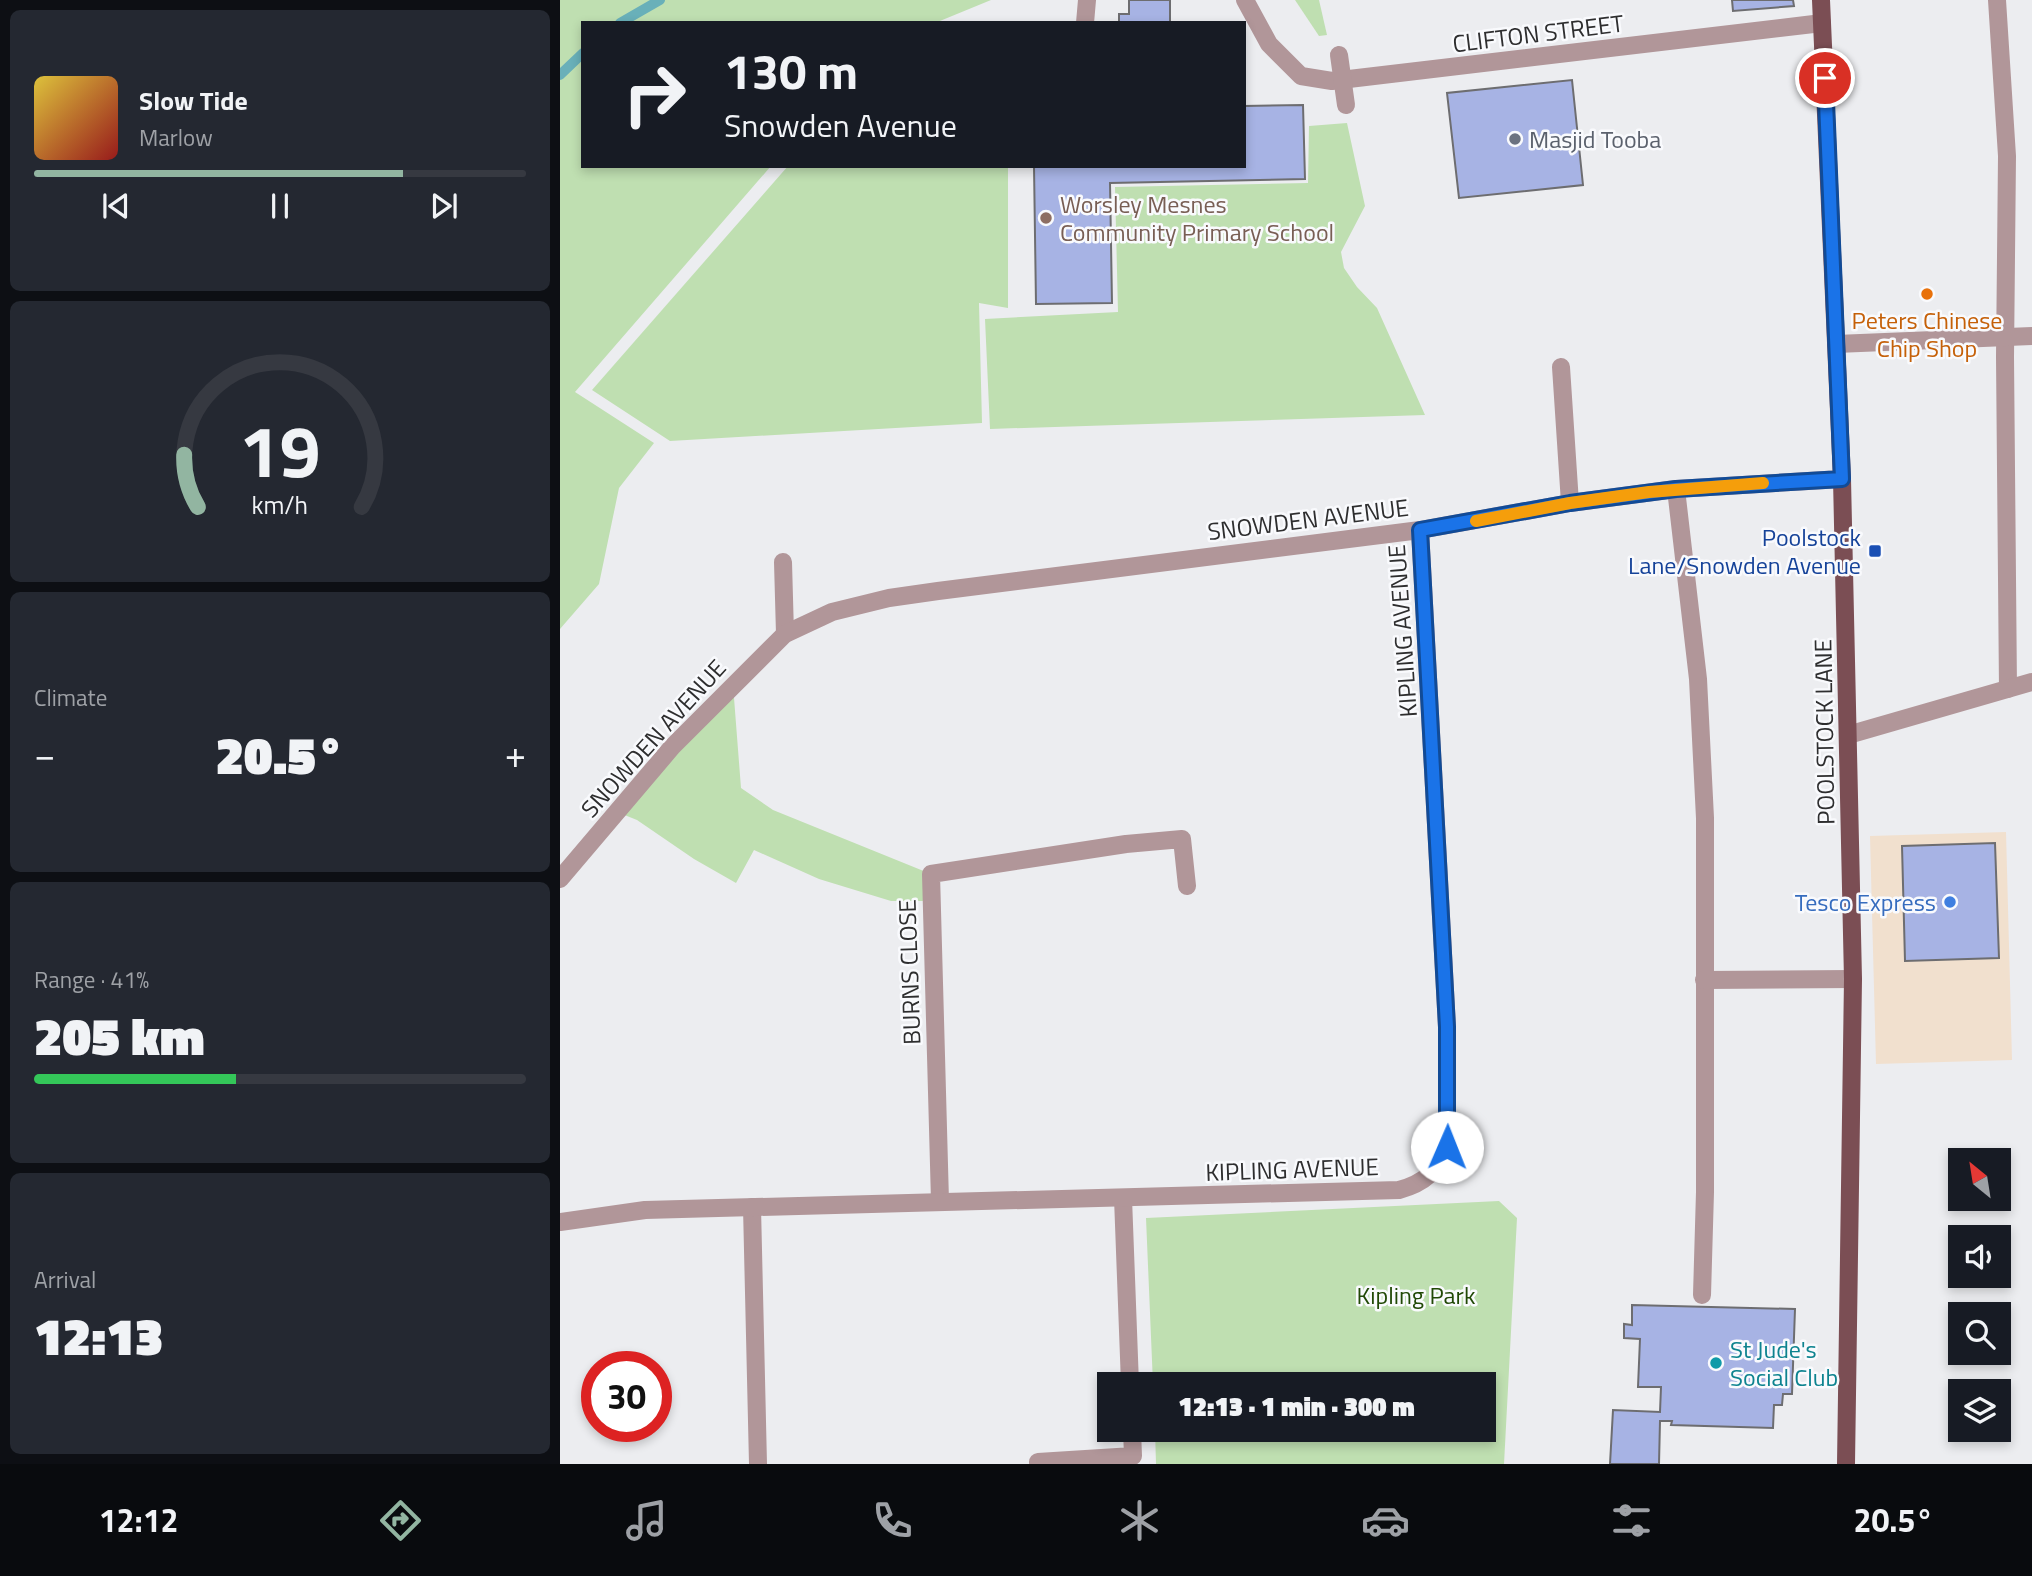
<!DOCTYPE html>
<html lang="en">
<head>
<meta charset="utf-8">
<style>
	body { margin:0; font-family:"Titillium Web",sans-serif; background:#242831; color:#f1f3f6; height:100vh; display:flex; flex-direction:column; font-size:26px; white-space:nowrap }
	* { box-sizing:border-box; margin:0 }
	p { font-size:23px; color:#9ea1a6 }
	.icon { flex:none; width:38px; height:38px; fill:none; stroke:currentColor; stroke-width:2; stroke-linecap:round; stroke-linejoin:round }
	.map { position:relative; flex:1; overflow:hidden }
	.details { display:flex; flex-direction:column; gap:10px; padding:10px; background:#0d0f14; width:560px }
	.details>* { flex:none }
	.top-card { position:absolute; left:21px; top:21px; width:665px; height:147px; border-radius:0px; box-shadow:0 4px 10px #0003; background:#171b24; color:#f1f3f6; overflow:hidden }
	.needle { width:46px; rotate:330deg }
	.buttons { position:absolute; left:1388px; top:1148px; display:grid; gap:14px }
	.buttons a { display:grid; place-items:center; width:63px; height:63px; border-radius:0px; background:#171b24; box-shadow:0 4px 10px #0003; font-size:35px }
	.speed { position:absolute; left:21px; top:1351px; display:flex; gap:14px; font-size:35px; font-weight:700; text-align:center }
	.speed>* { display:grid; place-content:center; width:91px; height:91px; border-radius:50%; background:#171b24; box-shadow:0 4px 10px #0003; line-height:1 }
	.speed .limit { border:10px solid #d22; background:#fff; color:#111 }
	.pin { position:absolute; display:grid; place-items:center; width:60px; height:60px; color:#fff; margin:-30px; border:4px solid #fff; border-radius:50%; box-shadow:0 2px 7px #0007 }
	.me { position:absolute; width:77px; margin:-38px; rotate:1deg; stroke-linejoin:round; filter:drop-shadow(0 0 5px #0008) }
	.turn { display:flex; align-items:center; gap:24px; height:147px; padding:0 28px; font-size:32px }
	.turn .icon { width:91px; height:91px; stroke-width:2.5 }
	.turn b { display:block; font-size:49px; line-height:60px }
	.big { font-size:52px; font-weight:800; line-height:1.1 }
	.details .tile { flex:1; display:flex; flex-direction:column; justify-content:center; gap:10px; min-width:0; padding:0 24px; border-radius:10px; background:#242831 }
	.details .dial { align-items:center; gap:0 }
	.dial svg { height:182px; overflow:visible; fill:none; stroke:#363941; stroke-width:7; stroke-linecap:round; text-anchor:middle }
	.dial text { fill:#f1f3f6; stroke:none }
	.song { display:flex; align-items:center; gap:21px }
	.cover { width:84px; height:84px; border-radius:10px; background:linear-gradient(135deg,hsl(50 70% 55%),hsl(0 70% 35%)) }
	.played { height:7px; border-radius:4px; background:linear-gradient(90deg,#92b5a1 75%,#363941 75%) }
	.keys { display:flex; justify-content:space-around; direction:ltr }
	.heat { display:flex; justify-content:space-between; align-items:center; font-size:38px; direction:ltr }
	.charge { height:10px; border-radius:5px; background:linear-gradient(90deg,#34c759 41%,#363941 0) }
	.trip { position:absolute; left:537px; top:1372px; width:399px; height:70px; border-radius:0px; background:#171b24; box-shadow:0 4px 10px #0003; font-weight:800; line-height:70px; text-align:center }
	.dock { display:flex; height:112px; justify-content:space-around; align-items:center; background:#090b0e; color:#9ea1a6 }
	.dock .icon { width:49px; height:49px }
	.dock .current { color:#92b5a1 }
	.dock b { font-size:32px; color:#f1f3f6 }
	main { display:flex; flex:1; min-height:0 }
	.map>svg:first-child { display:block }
	.commercial { fill:#f1e0ce }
	.green { fill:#bfdfb1 }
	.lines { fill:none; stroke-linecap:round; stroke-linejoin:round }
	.stream { stroke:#69b0b9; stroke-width:10 }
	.building { fill:#a7b3e4; stroke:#6d6d70; stroke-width:2 }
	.minor { stroke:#b19699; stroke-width:18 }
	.major { stroke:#7b4e54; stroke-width:18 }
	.route-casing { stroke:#114b97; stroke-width:18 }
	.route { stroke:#1a73e8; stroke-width:12 }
	.slow { stroke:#f59e0b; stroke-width:12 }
	.worship-dot { fill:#6b7280; stroke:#f9fafd; stroke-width:2.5 }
	.education-dot { fill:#8d6e63; stroke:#f9fafd; stroke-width:2.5 }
	.food-dot { fill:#e8710a; stroke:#f9fafd; stroke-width:2.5 }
	.transit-dot { fill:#1a4fb4; stroke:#f9fafd; stroke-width:2.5 }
	.shop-dot { fill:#3f7fe0; stroke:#f9fafd; stroke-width:2.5 }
	.culture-dot { fill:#0f9aa8; stroke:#f9fafd; stroke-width:2.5 }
	.labels { text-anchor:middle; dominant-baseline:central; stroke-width:5; stroke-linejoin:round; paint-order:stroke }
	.street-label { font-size:24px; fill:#2e2e2f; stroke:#f9fafd }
	.worship-label { font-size:24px; fill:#5b616d; stroke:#f9fafd; text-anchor:start }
	.education-label { font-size:24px; fill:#785e54; stroke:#f9fafd; text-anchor:start }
	.food-label { font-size:24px; fill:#c56008; stroke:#f9fafd }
	.transit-label { font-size:24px; fill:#164399; stroke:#f9fafd; text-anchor:end }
	.shop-label { font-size:24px; fill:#366cbe; stroke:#f9fafd; text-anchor:end }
	.park-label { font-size:24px; fill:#214906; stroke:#f9fafd }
	.culture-label { font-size:24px; fill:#0d838f; stroke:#f9fafd; text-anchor:start }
</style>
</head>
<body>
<main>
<section class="details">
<div class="tile">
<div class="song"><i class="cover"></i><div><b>Slow Tide</b><p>Marlow</p></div></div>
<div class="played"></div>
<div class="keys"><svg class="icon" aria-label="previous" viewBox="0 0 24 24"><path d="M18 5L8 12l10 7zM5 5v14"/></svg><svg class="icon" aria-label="pause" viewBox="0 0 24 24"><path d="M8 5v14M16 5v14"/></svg><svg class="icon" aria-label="next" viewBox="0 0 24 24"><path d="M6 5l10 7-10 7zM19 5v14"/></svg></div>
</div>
<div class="tile dial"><svg viewBox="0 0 100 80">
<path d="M14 69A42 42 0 1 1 86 69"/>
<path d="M14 69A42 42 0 0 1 8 46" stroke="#92b5a1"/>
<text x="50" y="56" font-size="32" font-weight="700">19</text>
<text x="50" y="72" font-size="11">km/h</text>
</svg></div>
<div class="tile"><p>Climate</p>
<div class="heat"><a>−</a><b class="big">20.5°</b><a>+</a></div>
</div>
<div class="tile"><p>Range · 41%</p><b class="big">205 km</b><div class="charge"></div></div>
<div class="tile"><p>Arrival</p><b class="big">12:13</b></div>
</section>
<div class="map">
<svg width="1472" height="1464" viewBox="0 0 1472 1464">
	<rect width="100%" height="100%" fill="#ecedf0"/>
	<path class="commercial" d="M1446,832L1452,1060L1316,1064L1310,836Z"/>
	<g class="green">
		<path d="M0,0H431L375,23H23V166H211L15,392L94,443L59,488L39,584L0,629Z"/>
		<path d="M735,0H759L767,35L759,36Z"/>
		<path d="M787,123L805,206L781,252L784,268L797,287L817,308L865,415L430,429L425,319L558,312L555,187L748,183L749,126Z"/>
		<path d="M228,166H448V308L419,303L422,423L110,441L32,390Z"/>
		<path d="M173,685L181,788L213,810L371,874L372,901H331L259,879L194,850L176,883L134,859L77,820L57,812Z"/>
		<path d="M939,1201L957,1218L944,1464H596L595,1430H924V1384H593L586,1218Z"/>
	</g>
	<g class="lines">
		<g class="stream">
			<path d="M60,23L100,0"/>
			<path d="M0,75L23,53"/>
		</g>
	</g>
	<g class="building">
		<path d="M569,0H610V23H559V14H569Z"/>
		<path d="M1172,0H1233L1234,6L1173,11Z"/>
		<path d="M1012,80L1023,185L899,198L887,93Z"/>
		<path d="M743,105L745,179L550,183L552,303L476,304L474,166H684V106Z"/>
		<path d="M1435,843L1439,958L1345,961L1342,846Z"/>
		<path d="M1072,1305L1235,1309L1232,1394H1223L1222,1405H1214L1213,1428L1111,1425L1112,1421H1100L1099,1464H1050L1053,1410L1100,1412L1101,1387H1078L1080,1339L1064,1338V1324L1072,1325Z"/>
	</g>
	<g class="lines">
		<g class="minor">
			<path d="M685,0L709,44L741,76L772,81L1262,23"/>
			<path d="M1437,0L1447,156L1445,357L1448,689"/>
			<path d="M525,23L527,0"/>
			<path d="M779,55L786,105"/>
			<path d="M1276,344L1472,336"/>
			<path d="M1001,367L1010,503"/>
			<path d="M1116,489L1138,679L1145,818V1192L1142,1295"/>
			<path d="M223,562L225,634"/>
			<path d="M1288,735L1472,682"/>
			<path d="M0,879L112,747L225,634L272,612L329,598L378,591L860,530L1010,503L1116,489L1282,479"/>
			<path d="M1144,980L1293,979"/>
			<path d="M563,1198L570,1384"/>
			<path d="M380,1201L371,874L566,844L622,839L627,886"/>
			<path d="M192,1207L198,1464"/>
			<path d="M0,1222L85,1210L839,1190C865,1183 877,1171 887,1147V1027L860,530"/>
			<path d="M478,1462L573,1456L572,1430"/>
		</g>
		<path class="major" d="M1261,0L1282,479L1293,979L1286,1464"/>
	</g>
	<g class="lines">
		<g class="route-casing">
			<path id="route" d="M887,1147V1027L860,530L1010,503L1116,489L1282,479L1265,78"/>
		</g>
		<use href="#route" class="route"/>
		<path class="slow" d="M916,521L1010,503L1089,492L1203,483"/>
	</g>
	<circle class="worship-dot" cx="955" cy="139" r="7"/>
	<circle class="education-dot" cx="486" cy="218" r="7"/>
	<circle class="food-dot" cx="1367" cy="294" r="7"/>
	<rect class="transit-dot" x="1308" y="544" width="14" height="14" rx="3.5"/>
	<circle class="shop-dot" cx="1390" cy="902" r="7"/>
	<circle class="culture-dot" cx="1156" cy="1363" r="7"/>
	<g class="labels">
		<g class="street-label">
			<text transform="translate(978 33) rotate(-7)">CLIFTON STREET</text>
			<text transform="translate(748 519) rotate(-7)">SNOWDEN AVENUE</text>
			<text transform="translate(842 631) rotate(-94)">KIPLING AVENUE</text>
			<text transform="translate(1264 732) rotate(-91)">POOLSTOCK LANE</text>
			<text transform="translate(93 738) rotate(-48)">SNOWDEN AVENUE</text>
			<text transform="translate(349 972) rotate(-92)">BURNS CLOSE</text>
			<text transform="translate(732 1169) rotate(-2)">KIPLING AVENUE</text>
		</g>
		<g class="worship-label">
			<text x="969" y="139">Masjid Tooba</text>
		</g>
		<g class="education-label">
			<text x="500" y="204">Worsley Mesnes<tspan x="500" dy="28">Community Primary School</tspan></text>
		</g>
		<g class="food-label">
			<text x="1367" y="320">Peters Chinese<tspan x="1367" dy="28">Chip Shop</tspan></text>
		</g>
		<g class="transit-label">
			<text x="1301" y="537">Poolstock<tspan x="1301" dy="28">Lane/Snowden Avenue</tspan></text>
		</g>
		<g class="shop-label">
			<text x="1376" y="902">Tesco Express</text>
		</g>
		<g class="park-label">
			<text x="856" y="1295">Kipling Park</text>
		</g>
		<g class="culture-label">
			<text x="1170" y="1349">St Jude's<tspan x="1170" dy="28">Social Club</tspan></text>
		</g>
	</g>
</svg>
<div class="buttons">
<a><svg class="needle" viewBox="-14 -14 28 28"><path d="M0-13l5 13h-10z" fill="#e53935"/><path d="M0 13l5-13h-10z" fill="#9ea1a6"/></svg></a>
<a><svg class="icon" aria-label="sound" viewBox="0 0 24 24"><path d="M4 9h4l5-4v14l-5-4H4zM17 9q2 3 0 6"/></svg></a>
<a><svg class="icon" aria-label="search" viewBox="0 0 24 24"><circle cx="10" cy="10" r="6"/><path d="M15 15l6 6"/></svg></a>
<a><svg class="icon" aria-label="layers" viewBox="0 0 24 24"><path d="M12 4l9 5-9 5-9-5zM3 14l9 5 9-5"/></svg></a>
</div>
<div class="speed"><div class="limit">30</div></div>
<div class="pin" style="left:1265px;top:78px;background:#d93025"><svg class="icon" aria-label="arrive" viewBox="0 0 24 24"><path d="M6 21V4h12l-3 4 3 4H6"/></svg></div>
<svg class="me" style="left:887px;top:1147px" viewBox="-20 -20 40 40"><circle r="19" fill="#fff"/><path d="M0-13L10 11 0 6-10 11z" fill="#1a73e8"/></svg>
<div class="trip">12:13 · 1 min · 300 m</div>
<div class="top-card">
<div class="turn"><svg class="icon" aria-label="right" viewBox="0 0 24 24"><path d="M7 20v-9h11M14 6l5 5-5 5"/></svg><div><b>130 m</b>Snowden Avenue</div></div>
</div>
</div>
</main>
<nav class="dock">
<b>12:12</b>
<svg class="icon current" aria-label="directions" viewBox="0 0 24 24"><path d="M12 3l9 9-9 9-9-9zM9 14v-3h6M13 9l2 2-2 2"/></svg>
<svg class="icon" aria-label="music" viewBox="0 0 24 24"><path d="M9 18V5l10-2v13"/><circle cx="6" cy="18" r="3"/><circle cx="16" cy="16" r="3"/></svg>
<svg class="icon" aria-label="phone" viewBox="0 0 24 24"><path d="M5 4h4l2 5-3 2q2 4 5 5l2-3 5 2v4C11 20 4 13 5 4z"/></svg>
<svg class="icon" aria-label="climate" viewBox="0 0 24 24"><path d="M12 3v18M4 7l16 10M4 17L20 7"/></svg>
<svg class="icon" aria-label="car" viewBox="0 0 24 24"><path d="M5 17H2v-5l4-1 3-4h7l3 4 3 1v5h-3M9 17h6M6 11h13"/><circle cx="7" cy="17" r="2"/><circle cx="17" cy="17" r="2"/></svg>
<svg class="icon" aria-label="filters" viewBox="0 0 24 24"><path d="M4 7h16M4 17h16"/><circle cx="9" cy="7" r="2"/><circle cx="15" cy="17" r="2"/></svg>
<b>20.5°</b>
</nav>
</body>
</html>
